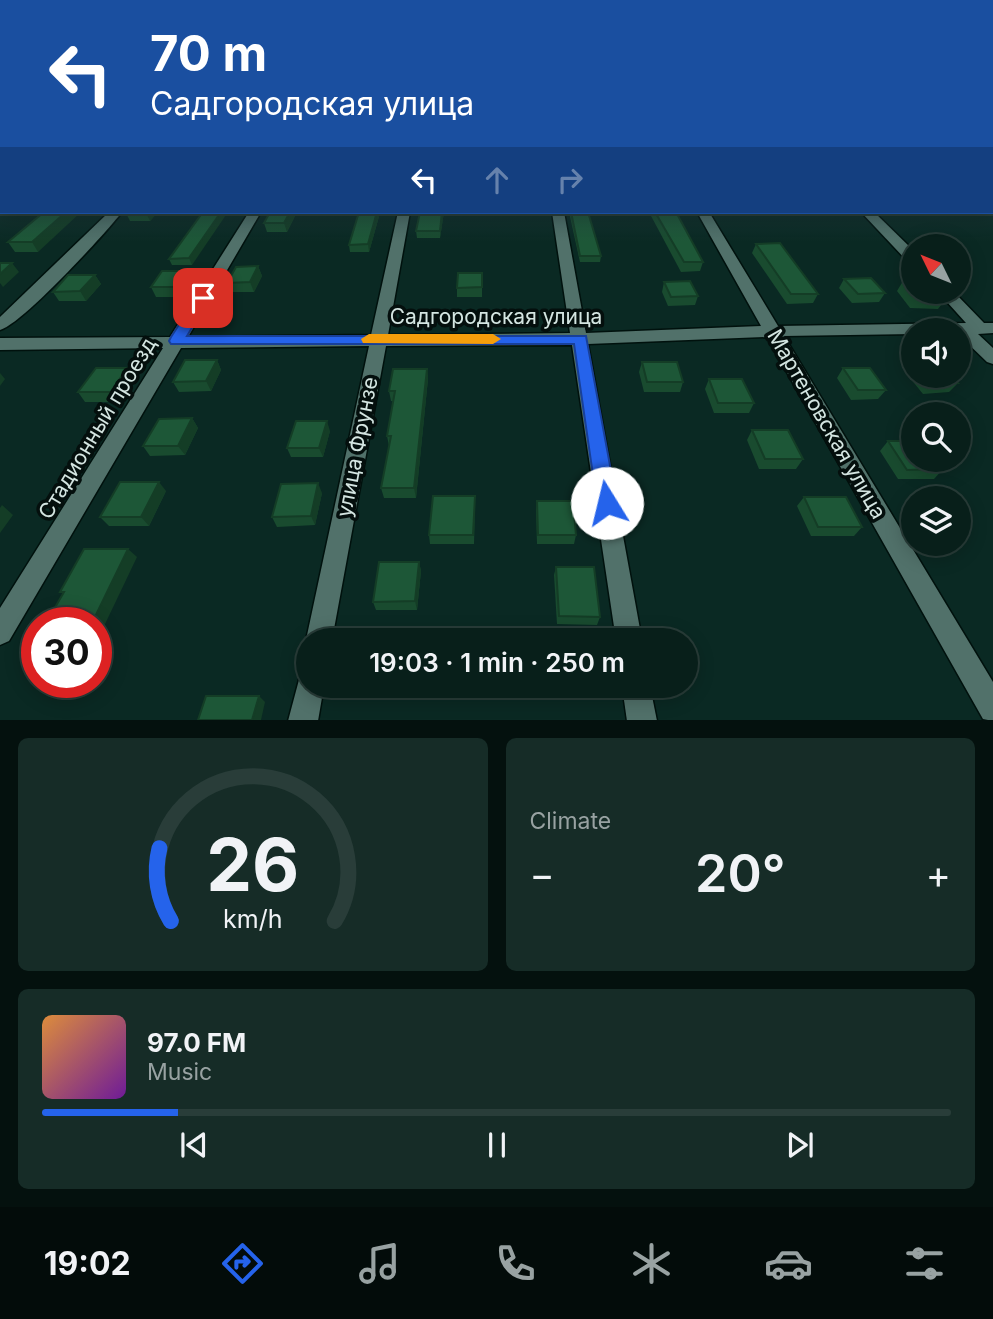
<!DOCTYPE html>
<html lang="en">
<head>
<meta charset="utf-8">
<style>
	body { margin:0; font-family:Inter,sans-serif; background:#162c27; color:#f1f3f6; height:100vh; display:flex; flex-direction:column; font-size:26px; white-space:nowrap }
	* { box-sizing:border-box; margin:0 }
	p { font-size:23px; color:#98a2a2 }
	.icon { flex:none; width:38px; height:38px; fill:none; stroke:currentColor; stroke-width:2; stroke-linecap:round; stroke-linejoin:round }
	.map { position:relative; height:720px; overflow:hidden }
	.details { display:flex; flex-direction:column; gap:18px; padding:18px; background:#04110e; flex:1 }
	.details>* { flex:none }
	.guide { position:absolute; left:0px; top:0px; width:994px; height:214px; box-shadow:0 4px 18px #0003,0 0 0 2px #293d39; background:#1a4fa0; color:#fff; overflow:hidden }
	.needle { width:46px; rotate:313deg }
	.fabs { position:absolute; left:901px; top:234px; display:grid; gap:14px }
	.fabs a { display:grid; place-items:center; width:70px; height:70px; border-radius:50%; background:#081f1a; box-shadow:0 4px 18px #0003,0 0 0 2px #293d39; font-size:35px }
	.speed { position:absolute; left:21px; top:607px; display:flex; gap:14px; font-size:35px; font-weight:700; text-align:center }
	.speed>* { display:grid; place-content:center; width:91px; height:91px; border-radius:50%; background:#081f1a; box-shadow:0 4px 18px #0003,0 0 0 2px #293d39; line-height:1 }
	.speed .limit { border:10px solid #d22; background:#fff; color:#111 }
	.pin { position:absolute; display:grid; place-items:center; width:60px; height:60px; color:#fff; margin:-30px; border-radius:14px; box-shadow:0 4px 10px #0006 }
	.me { position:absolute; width:77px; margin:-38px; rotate:351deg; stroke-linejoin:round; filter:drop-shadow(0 0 5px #0008) }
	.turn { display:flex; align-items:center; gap:24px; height:147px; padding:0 35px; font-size:32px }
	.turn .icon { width:91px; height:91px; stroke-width:2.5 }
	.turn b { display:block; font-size:49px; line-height:60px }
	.lanes { display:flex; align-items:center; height:66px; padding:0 35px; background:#0003; justify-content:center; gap:35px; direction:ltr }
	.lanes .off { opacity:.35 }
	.big { font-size:52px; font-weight:600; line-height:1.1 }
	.details .tile { flex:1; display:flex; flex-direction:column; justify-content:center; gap:10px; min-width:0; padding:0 24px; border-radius:10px; background:#162c27 }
	.details .dial { align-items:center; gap:0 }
	.dial svg { height:182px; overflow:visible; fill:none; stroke:#293d39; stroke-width:7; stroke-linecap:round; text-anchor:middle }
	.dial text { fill:#f1f3f6; stroke:none }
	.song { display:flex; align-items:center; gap:21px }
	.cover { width:84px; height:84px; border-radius:10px; background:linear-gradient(135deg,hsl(30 70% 55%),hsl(280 70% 35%)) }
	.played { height:7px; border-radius:4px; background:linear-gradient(90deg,#2563eb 15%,#293d39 15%) }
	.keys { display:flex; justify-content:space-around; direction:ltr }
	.heat { display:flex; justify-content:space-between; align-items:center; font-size:38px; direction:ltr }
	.details .tiles { flex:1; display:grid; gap:18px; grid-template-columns:1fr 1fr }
	.tile:last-child { grid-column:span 2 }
	.trip { position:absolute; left:296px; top:628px; width:402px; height:70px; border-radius:35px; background:#081f1a; box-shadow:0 4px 18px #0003,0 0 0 2px #293d39; font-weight:600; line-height:70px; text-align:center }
	.menu { display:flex; height:112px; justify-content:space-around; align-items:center; background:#030c0a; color:#98a2a2 }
	.menu .icon { width:49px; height:49px }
	.menu .on { color:#2563eb }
	.menu b { font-size:32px; color:#f1f3f6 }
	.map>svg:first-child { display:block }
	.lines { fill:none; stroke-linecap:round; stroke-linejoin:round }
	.minor-casing { stroke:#00110d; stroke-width:3 }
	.minor { fill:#51716a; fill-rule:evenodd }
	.wall { fill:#194b2f }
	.shaded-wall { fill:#143d26 }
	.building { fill:#1d5737; stroke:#143d26; stroke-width:2 }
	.route { fill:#2563eb; stroke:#184099; stroke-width:2 }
	.slow { fill:#f59e0b }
	.labels { text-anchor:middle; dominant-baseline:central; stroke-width:7; stroke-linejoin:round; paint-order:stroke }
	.street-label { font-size:21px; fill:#d4e5e1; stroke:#040f0d }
</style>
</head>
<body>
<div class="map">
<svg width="993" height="721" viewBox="0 0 993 721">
	<rect width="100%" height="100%" fill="#0a2923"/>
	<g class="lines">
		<g class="minor-casing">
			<g id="minor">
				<path d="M0,176H2L0,183Z"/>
				<path d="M992,205L993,213L988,212H992Z"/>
				<path d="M109,212H122C105,234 22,324 0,330V317Z"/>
				<path d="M249,212H261L188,337L371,335L398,212H410L388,335L570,333L552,212H564L586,333L761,326L697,212H709L778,326L966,323L938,292H954L984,323H993V333L978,334L993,348V364L987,362L959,335V331H914V334L784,336L993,682V721L983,719L767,337L588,344L642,640H616L572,345L386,346L332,640H308V646L306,640L369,346L181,348L9,641L0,645V608L163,348L0,350V338L170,337Z"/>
				<path d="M861,212H874L914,251V264L909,263Z"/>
				<path d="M308,673V686H324L318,721H288L300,676Z"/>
				<path d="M622,686H650L657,721H627Z"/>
			</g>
		</g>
		<use href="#minor" class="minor"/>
	</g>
	<g class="wall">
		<path d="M44,212L38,252H15L8,242Z"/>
		<path d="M127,212H158L150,221H130L126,213Z"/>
		<path d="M203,212L192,265H172L169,259Z"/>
		<path d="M270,212H297L287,232H267L264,223Z"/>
		<path d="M359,212H380V213L369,252H350L349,245Z"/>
		<path d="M444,212L440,238H417L416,231Z"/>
		<path d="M569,212H588L601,256L600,262H580Z"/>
		<path d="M651,212H676L703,262L700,271L681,272L650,214Z"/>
		<path d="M756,244L818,294L813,303L787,304L752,253Z"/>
		<path d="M258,266L262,276L254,292H231L227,283Z"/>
		<path d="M482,273V297H457V288Z"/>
		<path d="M95,275L101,284L86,301H59L53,292Z"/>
		<path d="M844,279L885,293L879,302L852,303L839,288Z"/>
		<path d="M189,281L179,297H156L151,287Z"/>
		<path d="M903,281L945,300L938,309L910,308L897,291Z"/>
		<path d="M664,282L698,296L695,305L668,306L662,292Z"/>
		<path d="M217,360L221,370L211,391L179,392L173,382Z"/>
		<path d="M642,362L683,382L680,392H644L639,372Z"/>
		<path d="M913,363L914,376H952L958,383L949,392L923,394L906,373Z"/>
		<path d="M127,368L134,378L118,402H85L78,392Z"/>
		<path d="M843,368L886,390L878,399L851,400L837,378Z"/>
		<path d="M427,369L428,379L416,498H384L381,488L389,446L387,436L393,401H391L389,391Z"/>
		<path d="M709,379L754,403L749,413H714L705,389Z"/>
		<path d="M192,418L198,428L185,455L150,456L143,446Z"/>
		<path d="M752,430L803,459L796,469H759L747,440Z"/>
		<path d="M330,431L323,457H291L287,448Z"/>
		<path d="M888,441L943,469L934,479H898L880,451Z"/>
		<path d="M166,491L149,526H109L100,517Z"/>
		<path d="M322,493L315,525L277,527L272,517Z"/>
		<path d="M804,497L862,527L854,536H811L797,506Z"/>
		<path d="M537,501L576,535L574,544H537L536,510Z"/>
		<path d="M475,506L474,544H430L429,535Z"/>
		<path d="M419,562L421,571L417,610H376L373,602Z"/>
		<path d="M556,567L600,617L597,625L557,624L554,575Z"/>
		<path d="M37,640V668L25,662Z"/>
	</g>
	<g class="shaded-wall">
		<path d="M66,212H81L38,252L32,242Z"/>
		<path d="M147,212H158L150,221L146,213Z"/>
		<path d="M221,212H228L192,265L189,258Z"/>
		<path d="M290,212H297L287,232L284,223Z"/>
		<path d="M377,212H380V213L369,252L368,244Z"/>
		<path d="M442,212H444L440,238V231Z"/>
		<path d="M12,263L19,272L3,287L0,283V274Z"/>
		<path d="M258,266L262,276L254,292L250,282Z"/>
		<path d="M185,271L189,281L179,297L174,287Z"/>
		<path d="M95,275L101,284L86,301L80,291Z"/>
		<path d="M217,360L221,370L211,391L206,381Z"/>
		<path d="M127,368L134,378L118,402L111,392Z"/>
		<path d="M427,369L428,379L416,498L414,488Z"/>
		<path d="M0,373L5,379L0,386Z"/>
		<path d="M192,418L198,428L185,455L178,446Z"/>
		<path d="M327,421L330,431L323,457L319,448Z"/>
		<path d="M159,482L166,491L149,526L141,517Z"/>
		<path d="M318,483L322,493L315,525L311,516Z"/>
		<path d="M2,505L13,515L0,533V508Z"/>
		<path d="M128,549L137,557L96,643V623H92Z"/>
		<path d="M419,562L421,571L417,610L415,601Z"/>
		<path d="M259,696L265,702L261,720H252Z"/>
	</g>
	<g class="building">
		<path d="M44,212H66L32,242H8Z"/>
		<path d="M127,212H147L146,213H126Z"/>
		<path d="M203,212H221L189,258L169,259Z"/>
		<path d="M270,212H290L284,223H264Z"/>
		<path d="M359,212H377L368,244L349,245Z"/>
		<path d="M420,212H442L440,231H416Z"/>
		<path d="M571,212H588L601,256H580Z"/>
		<path d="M655,212H676L703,262H684Z"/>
		<path d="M780,243L818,294H791L756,244Z"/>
		<path d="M0,263H12L0,274Z"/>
		<path d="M258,266L250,282L227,283L236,267Z"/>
		<path d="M162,271H185L174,287H151Z"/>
		<path d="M458,273H482V287L457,288Z"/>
		<path d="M68,275H95L80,291L53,292Z"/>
		<path d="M871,278L885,293L858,294L844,279Z"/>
		<path d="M690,281L698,296L671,297L664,282Z"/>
		<path d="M903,281L914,282V292H939L945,300L917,299Z"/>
		<path d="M185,360H217L206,381L173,382Z"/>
		<path d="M642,362H677L683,382H647Z"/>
		<path d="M96,368H127L111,392H78Z"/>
		<path d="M843,368H870L886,390H858Z"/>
		<path d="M393,369H427L414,488H381L391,436H387L395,391H389Z"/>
		<path d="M924,376H952L958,383L931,384Z"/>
		<path d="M709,379H742L754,403H718Z"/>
		<path d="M192,418L178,446H143L159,419Z"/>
		<path d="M296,421H327L319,448H287Z"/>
		<path d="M752,430H788L803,459H765Z"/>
		<path d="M888,441H914V460H937L943,469L907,470Z"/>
		<path d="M120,482H159L141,517H100Z"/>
		<path d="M318,483L311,516L272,517L281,484Z"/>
		<path d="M433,496H475L473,535H429Z"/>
		<path d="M804,497H846L862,527H818Z"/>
		<path d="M537,501H573L576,535H538Z"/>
		<path d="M84,549H128L92,623H46L64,592H60Z"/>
		<path d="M379,562H419L415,601L373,602Z"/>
		<path d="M556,567H594L600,617L559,616Z"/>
		<path d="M37,640V662H25Z"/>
		<path d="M206,696H259L252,720H198Z"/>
	</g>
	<linearGradient id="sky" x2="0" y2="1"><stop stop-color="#061713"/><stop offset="0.58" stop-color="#2d4950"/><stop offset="1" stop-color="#2d4950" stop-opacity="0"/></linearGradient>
	<rect width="993" height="242" fill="url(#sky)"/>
	<path class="route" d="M203,293L210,298L187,336H586L617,503L614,510L607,512L600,510L597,503L574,344H171L169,341L171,337L198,295Z"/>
	<path class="slow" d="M369,334H493L501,339L493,344L363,343L361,339Z"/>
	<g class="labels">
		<g class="street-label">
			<text x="496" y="316">Садгородская улица</text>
			<text transform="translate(827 424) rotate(60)">Мартеновская улица</text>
			<text transform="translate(97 428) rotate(-59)">Стадионный проезд</text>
			<text transform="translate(357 447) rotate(-79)">улица Фрунзе</text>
		</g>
	</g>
</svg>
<div class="fabs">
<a><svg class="needle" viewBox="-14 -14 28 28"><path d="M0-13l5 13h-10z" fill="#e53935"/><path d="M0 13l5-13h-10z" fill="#98a2a2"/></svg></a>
<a><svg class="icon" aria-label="sound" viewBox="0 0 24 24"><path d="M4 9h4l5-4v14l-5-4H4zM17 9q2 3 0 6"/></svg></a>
<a><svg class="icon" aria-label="search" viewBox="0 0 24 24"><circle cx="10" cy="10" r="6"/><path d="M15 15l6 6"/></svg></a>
<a><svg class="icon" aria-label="layers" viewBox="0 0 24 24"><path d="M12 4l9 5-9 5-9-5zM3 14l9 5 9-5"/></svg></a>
</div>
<div class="speed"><div class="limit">30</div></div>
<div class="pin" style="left:203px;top:298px;background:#d93025"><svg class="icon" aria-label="arrive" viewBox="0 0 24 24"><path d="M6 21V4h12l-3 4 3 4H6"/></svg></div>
<svg class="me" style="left:607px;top:503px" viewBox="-20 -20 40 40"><circle r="19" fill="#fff"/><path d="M0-13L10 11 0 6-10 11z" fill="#2563eb"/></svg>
<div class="trip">19:03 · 1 min · 250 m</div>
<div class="guide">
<div class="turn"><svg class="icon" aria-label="left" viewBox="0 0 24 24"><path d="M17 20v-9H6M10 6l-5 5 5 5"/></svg><div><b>70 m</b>Садгородская улица</div></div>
<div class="lanes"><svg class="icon" aria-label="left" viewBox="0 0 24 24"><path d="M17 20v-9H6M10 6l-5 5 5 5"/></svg><svg class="icon off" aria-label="ahead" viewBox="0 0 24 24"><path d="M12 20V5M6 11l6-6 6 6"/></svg><svg class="icon off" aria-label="right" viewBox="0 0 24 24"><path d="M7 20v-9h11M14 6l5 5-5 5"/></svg></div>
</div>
</div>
<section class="details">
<div class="tiles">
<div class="tile dial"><svg viewBox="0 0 100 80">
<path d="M14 69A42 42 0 1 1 86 69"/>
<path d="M14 69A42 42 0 0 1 9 37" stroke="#2563eb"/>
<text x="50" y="56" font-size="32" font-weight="700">26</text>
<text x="50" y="72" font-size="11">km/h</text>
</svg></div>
<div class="tile"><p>Climate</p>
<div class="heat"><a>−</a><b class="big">20°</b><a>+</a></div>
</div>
<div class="tile">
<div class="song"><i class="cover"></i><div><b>97.0 FM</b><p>Music</p></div></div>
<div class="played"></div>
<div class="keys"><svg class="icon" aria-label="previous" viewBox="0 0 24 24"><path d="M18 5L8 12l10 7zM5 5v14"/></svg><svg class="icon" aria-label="pause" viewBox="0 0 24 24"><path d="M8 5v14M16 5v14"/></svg><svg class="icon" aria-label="next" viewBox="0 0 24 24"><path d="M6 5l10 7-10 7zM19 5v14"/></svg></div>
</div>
</div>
</section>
<nav class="menu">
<b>19:02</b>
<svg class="icon on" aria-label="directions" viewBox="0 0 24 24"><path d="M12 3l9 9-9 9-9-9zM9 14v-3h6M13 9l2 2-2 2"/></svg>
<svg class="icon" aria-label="music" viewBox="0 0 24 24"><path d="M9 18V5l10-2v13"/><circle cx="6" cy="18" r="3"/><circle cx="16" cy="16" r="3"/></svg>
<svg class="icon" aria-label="phone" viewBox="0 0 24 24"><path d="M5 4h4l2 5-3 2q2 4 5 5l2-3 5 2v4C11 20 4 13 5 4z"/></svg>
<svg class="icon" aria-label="climate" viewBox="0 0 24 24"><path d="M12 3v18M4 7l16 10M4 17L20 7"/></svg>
<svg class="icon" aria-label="car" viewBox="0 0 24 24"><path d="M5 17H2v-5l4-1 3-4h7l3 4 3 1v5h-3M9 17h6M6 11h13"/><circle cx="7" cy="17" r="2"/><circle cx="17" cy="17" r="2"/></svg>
<svg class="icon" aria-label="filters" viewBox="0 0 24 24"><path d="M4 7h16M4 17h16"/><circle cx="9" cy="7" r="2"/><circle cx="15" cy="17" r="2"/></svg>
</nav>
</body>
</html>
